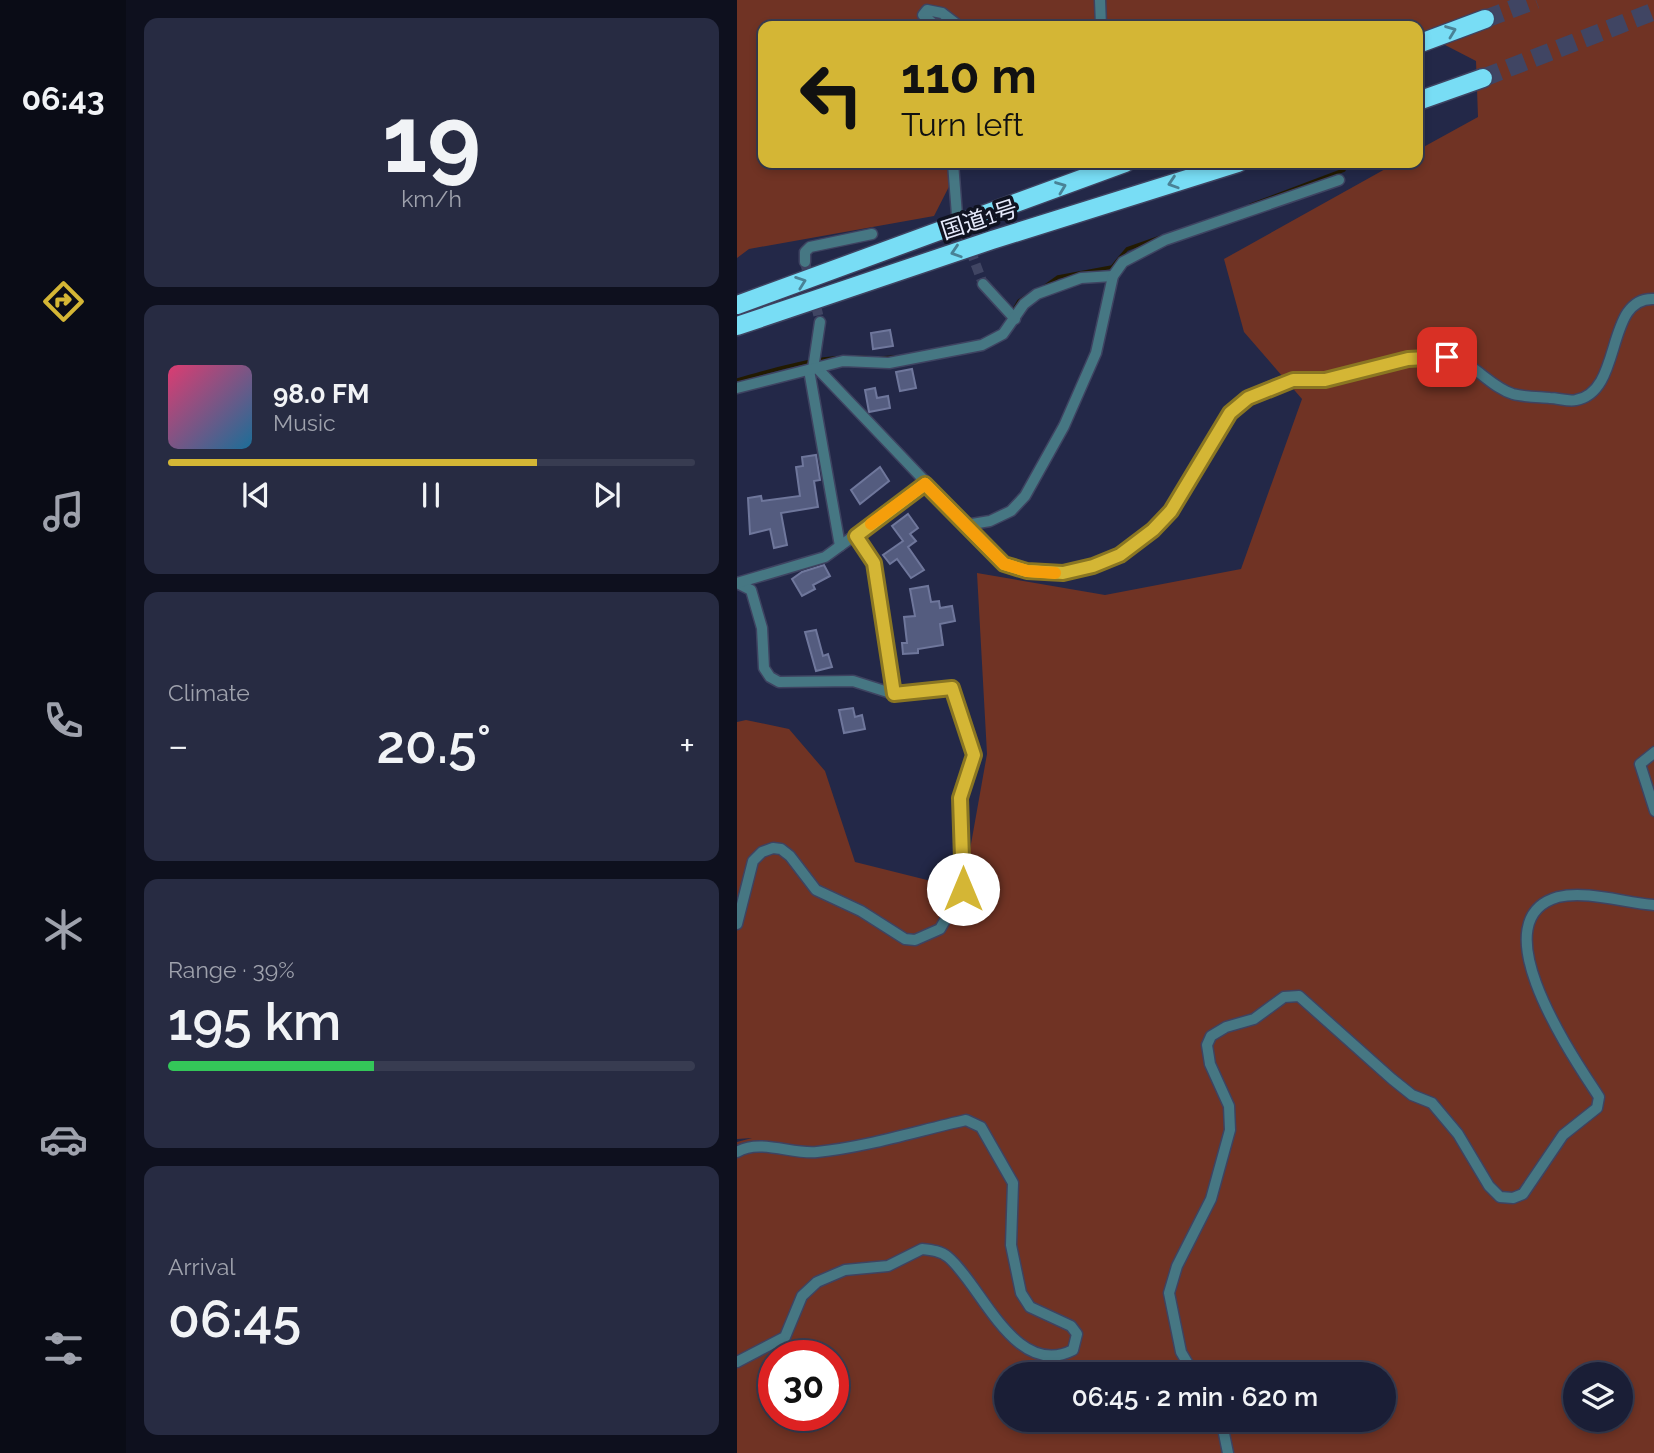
<!DOCTYPE html>
<html lang="en">
<head>
<meta charset="utf-8">
<style>
	body { margin:0; font-family:Raleway,"Noto Sans JP",sans-serif; background:#272b42; color:#f1f3f6; height:100vh; display:flex; flex-direction:column; font-size:26px; white-space:nowrap }
	* { box-sizing:border-box; margin:0 }
	p { font-size:23px; color:#9fa2ad }
	.icon { flex:none; width:38px; height:38px; fill:none; stroke:currentColor; stroke-width:2; stroke-linecap:round; stroke-linejoin:round }
	.map { position:relative; flex:1; overflow:hidden }
	.details { display:flex; flex-direction:column; gap:18px; padding:18px; background:#0e101e; width:611px }
	.details>* { flex:none }
	.top-card { position:absolute; left:21px; top:21px; width:665px; height:147px; border-radius:14px; box-shadow:0 4px 10px #0003,0 0 0 2px #383c51; background:#d4b635; color:#111; overflow:hidden }
	.controls { position:absolute; left:826px; top:1362px; display:grid; gap:14px }
	.controls a { display:grid; place-items:center; width:70px; height:70px; border-radius:50%; background:#1a1e36; box-shadow:0 4px 10px #0003,0 0 0 2px #383c51; font-size:35px }
	.speed { position:absolute; left:21px; top:1340px; display:flex; gap:14px; font-size:35px; font-weight:700; text-align:center }
	.speed>* { display:grid; place-content:center; width:91px; height:91px; border-radius:50%; background:#1a1e36; box-shadow:0 4px 10px #0003,0 0 0 2px #383c51; line-height:1 }
	.speed .limit { border:10px solid #d22; background:#fff; color:#111 }
	.pin { position:absolute; display:grid; place-items:center; width:60px; height:60px; color:#fff; margin:-30px; border-radius:14px; box-shadow:0 4px 10px #0006 }
	.me { position:absolute; width:77px; margin:-38px; rotate:0deg; stroke-linejoin:round; filter:drop-shadow(0 0 5px #0008) }
	.turn { display:flex; align-items:center; gap:24px; height:147px; padding:0 28px; font-size:32px }
	.turn .icon { width:91px; height:91px; stroke-width:2.5 }
	.turn b { display:block; font-size:49px; line-height:60px }
	.big { font-size:52px; font-weight:600; line-height:1.1 }
	.details .card { flex:1; display:flex; flex-direction:column; justify-content:center; gap:10px; min-width:0; padding:0 24px; border-radius:14px; background:#272b42 }
	.details .dial { align-items:center; gap:0 }
	.dial b { font-size:91px; line-height:1 }
	.song { display:flex; align-items:center; gap:21px }
	.cover { width:84px; height:84px; border-radius:10px; background:linear-gradient(135deg,hsl(340 70% 55%),hsl(200 70% 35%)) }
	.played { height:7px; border-radius:4px; background:linear-gradient(90deg,#d4b635 70%,#383c51 70%) }
	.keys { display:flex; justify-content:space-around; direction:ltr }
	.heat { display:flex; justify-content:space-between; align-items:center; font-size:38px; direction:ltr }
	.charge { height:10px; border-radius:5px; background:linear-gradient(90deg,#34c759 39%,#383c51 0) }
	.trip { position:absolute; left:257px; top:1362px; width:402px; height:70px; border-radius:35px; background:#1a1e36; box-shadow:0 4px 10px #0003,0 0 0 2px #383c51; font-weight:600; line-height:70px; text-align:center }
	main { display:flex; flex:1; min-height:0 }
	.tabs { display:flex; flex-direction:column; width:126px; justify-content:space-around; align-items:center; background:#0a0c16; color:#9fa2ad }
	.tabs .icon { width:49px; height:49px }
	.tabs .selected { color:#d4b635 }
	.tabs b { font-size:32px; color:#f1f3f6 }
	.map>svg:first-child { display:block }
	.green { fill:#703324; fill-rule:evenodd }
	.lines { fill:none; stroke-linecap:round; stroke-linejoin:round }
	.stream { stroke:#221a00; stroke-width:3.5 }
	.building { fill:#545c7f; stroke:#6f779c; stroke-width:2 }
	.street-tunnel { stroke:#404563; stroke-width:10; stroke-dasharray:10 5; stroke-linecap:butt }
	.highway-tunnel { stroke:#404563; stroke-width:18; stroke-dasharray:18 9; stroke-linecap:butt }
	.street-casing { stroke:#3e4361; stroke-width:13 }
	.highway-casing { stroke:#3e4361; stroke-width:21 }
	.street { stroke:#467783; stroke-width:10 }
	.highway { stroke:#78ddf5; stroke-width:18 }
	.oneway { stroke:#498296 }
	.route-casing { stroke:#8a7622; stroke-width:18 }
	.route { stroke:#d4b635; stroke-width:12 }
	.slow { stroke:#f59e0b; stroke-width:12 }
	.labels { text-anchor:middle; dominant-baseline:central; stroke-width:7; stroke-linejoin:round; paint-order:stroke }
	.street-label { font-size:23px; fill:#e7ebfc; stroke:#101321 }
</style>
</head>
<body>
<main>
<nav class="tabs">
<b>06:43</b>
<svg class="icon selected" aria-label="directions" viewBox="0 0 24 24"><path d="M12 3l9 9-9 9-9-9zM9 14v-3h6M13 9l2 2-2 2"/></svg>
<svg class="icon" aria-label="music" viewBox="0 0 24 24"><path d="M9 18V5l10-2v13"/><circle cx="6" cy="18" r="3"/><circle cx="16" cy="16" r="3"/></svg>
<svg class="icon" aria-label="phone" viewBox="0 0 24 24"><path d="M5 4h4l2 5-3 2q2 4 5 5l2-3 5 2v4C11 20 4 13 5 4z"/></svg>
<svg class="icon" aria-label="climate" viewBox="0 0 24 24"><path d="M12 3v18M4 7l16 10M4 17L20 7"/></svg>
<svg class="icon" aria-label="car" viewBox="0 0 24 24"><path d="M5 17H2v-5l4-1 3-4h7l3 4 3 1v5h-3M9 17h6M6 11h13"/><circle cx="7" cy="17" r="2"/><circle cx="17" cy="17" r="2"/></svg>
<svg class="icon" aria-label="filters" viewBox="0 0 24 24"><path d="M4 7h16M4 17h16"/><circle cx="9" cy="7" r="2"/><circle cx="15" cy="17" r="2"/></svg>
</nav>
<section class="details">
<div class="card dial"><b>19</b><p>km/h</p></div>
<div class="card">
<div class="song"><i class="cover"></i><div><b>98.0 FM</b><p>Music</p></div></div>
<div class="played"></div>
<div class="keys"><svg class="icon" aria-label="previous" viewBox="0 0 24 24"><path d="M18 5L8 12l10 7zM5 5v14"/></svg><svg class="icon" aria-label="pause" viewBox="0 0 24 24"><path d="M8 5v14M16 5v14"/></svg><svg class="icon" aria-label="next" viewBox="0 0 24 24"><path d="M6 5l10 7-10 7zM19 5v14"/></svg></div>
</div>
<div class="card"><p>Climate</p>
<div class="heat"><a>−</a><b class="big">20.5°</b><a>+</a></div>
</div>
<div class="card"><p>Range · 39%</p><b class="big">195 km</b><div class="charge"></div></div>
<div class="card"><p>Arrival</p><b class="big">06:45</b></div>
</section>
<div class="map">
<svg width="918" height="1453" viewBox="0 0 918 1453">
	<rect width="100%" height="100%" fill="#232848"/>
	<path class="green" d="M0,0H917V1453H0V1142L15,1138L0,1139V722L9,720L52,729L88,771L118,862L226,889L250,754L240,573L368,595L504,569L565,399L507,332L487,259L659,163H681V150L741,117L739,61L681,31V26H26V163H224L197,216L12,249L0,258ZM37,1356H96V1416H37ZM270,1374H648V1419H270ZM838,1374H884V1419H838Z"/>
	<g class="lines">
		<g class="stream">
			<path d="M514,205L607,170"/>
			<path d="M307,287L321,277L375,267L390,249L424,237"/>
			<path d="M275,313L282,301L293,294"/>
			<path d="M143,358L159,357"/>
			<path d="M0,380C45,368 88,353 135,358"/>
		</g>
	</g>
	<g class="building">
		<path d="M153,330L156,346L136,349L134,333Z"/>
		<path d="M175,369L179,388L163,391L159,372Z"/>
		<path d="M138,388L140,398L151,396L153,408L132,412L128,390Z"/>
		<path d="M79,455L83,480L77,481L81,507L44,513L50,545L37,548L33,529L13,534L11,498L24,496L25,501L63,496L59,467L66,466L65,457Z"/>
		<path d="M143,467L152,481L123,504L114,490Z"/>
		<path d="M171,514L181,528L173,534L179,541L171,547L187,570L174,578L160,559L153,564L146,555L166,541L155,526Z"/>
		<path d="M87,565L93,576L76,585L78,589L65,596L55,579L65,572Z"/>
		<path d="M191,586L194,602L202,601L203,608L215,606L218,621L203,624L206,645L181,649V653L166,654L165,643H170L167,617L178,616L173,589Z"/>
		<path d="M79,630L86,656L91,654L95,667L79,671L68,632Z"/>
		<path d="M116,708L118,717L125,715L128,729L107,733L102,710Z"/>
	</g>
	<g class="lines">
		<g class="street-tunnel">
			<path d="M223,222L246,284"/>
			<path d="M68,262L83,322"/>
		</g>
		<g class="highway-tunnel">
			<path d="M748,19L799,0"/>
			<path d="M746,78L918,11"/>
		</g>
		<g class="street-casing">
			<g id="street">
				<path d="M363,0L364,26"/>
				<path d="M199,26L186,15L190,10L205,13L222,26"/>
				<path d="M216,163L220,215"/>
				<path d="M68,262V252L73,247L135,234"/>
				<path d="M246,284L278,319"/>
				<path d="M80,368L267,564C330,583 390,563 432,513C445,497 455,476 465,459C478,437 490,410 513,397C525,390 543,381 557,380C567,378 578,381 589,380C628,375 672,348 713,357C738,363 753,387 776,394C787,397 802,397 813,398C821,398 832,402 839,400C887,392 867,295 918,299"/>
				<path d="M76,369L83,322"/>
				<path d="M72,370L103,546"/>
				<path d="M0,388L106,361L152,363L245,345L266,334L287,304L300,294L344,278L376,276"/>
				<path d="M229,525L253,521L274,511L288,496L327,426L359,353L376,276L386,262L428,240L602,180"/>
				<path d="M119,536L137,563L157,694"/>
				<path d="M0,583L14,590L25,628L27,668L33,677L42,682L116,681L157,694L215,688L237,755L223,798L226,889L203,929L178,940L168,939L124,911L79,890L53,856L44,849L36,848L25,852L16,861L0,924"/>
				<path d="M0,583L88,557L188,484"/>
				<path d="M918,752L903,764L918,811"/>
				<path d="M0,1152C22,1138 56,1155 80,1152C130,1147 180,1131 229,1120L244,1127L276,1183L274,1245L284,1293L293,1307L334,1326L340,1334L336,1350C278,1380 244,1284 211,1257C204,1251 195,1250 185,1249L151,1266L108,1270L80,1282L65,1296L48,1337L0,1362"/>
				<path d="M457,1374L444,1352L432,1293L440,1266L474,1199L493,1130L492,1106L473,1064L470,1045L474,1036L489,1027L517,1019L547,997L562,996L655,1079L675,1095L695,1103L721,1134L752,1186L763,1197L776,1198L786,1194L826,1135L860,1108L862,1097C839,1061 740,920 821,897C850,890 888,903 918,905"/>
				<path d="M484,1419L491,1453"/>
			</g>
		</g>
		<g class="highway-casing">
			<g id="highway">
				<path d="M681,44L748,19"/>
				<path d="M681,101L746,78"/>
				<path d="M0,305L388,163"/>
				<path d="M0,326L255,240L501,163"/>
			</g>
		</g>
		<use href="#street" class="street"/>
		<use href="#highway" class="highway"/>
	</g>
	<defs><path id="oneway-chevron" d="M-2-3.5L2.5 0L-2 3.5" fill="none" stroke-width="1.6" stroke-linecap="round" stroke-linejoin="round" transform="scale(1.75)"/></defs>
	<g class="oneway">
		<use href="#oneway-chevron" transform="translate(714 31) rotate(-21)"/>
		<use href="#oneway-chevron" transform="translate(436 183) rotate(162)"/>
		<use href="#oneway-chevron" transform="translate(324 187) rotate(-21)"/>
		<use href="#oneway-chevron" transform="translate(219 252) rotate(162)"/>
		<use href="#oneway-chevron" transform="translate(64 282) rotate(-20)"/>
	</g>
	<g class="lines">
		<g class="route-casing">
			<path id="route" d="M226,889L223,798L237,755L215,688L157,694L137,563L119,536L188,484L267,564L290,571L326,573L356,566L383,555L416,530L434,511L493,413L511,398L556,380H588L671,359L710,357"/>
		</g>
		<use href="#route" class="route"/>
		<path class="slow" d="M134,524L188,484L267,564L290,571L318,573"/>
	</g>
	<g class="labels">
		<g class="street-label">
			<text transform="translate(242 219) rotate(-18)">国道1号</text>
		</g>
	</g>
</svg>
<div class="controls">
<a><svg class="icon" aria-label="layers" viewBox="0 0 24 24"><path d="M12 4l9 5-9 5-9-5zM3 14l9 5 9-5"/></svg></a>
</div>
<div class="speed"><div class="limit">30</div></div>
<div class="pin" style="left:710px;top:357px;background:#d93025"><svg class="icon" aria-label="arrive" viewBox="0 0 24 24"><path d="M6 21V4h12l-3 4 3 4H6"/></svg></div>
<svg class="me" style="left:226px;top:889px" viewBox="-20 -20 40 40"><circle r="19" fill="#fff"/><path d="M0-13L10 11 0 6-10 11z" fill="#d4b635"/></svg>
<div class="trip">06:45 · 2 min · 620 m</div>
<div class="top-card">
<div class="turn"><svg class="icon" aria-label="left" viewBox="0 0 24 24"><path d="M17 20v-9H6M10 6l-5 5 5 5"/></svg><div><b>110 m</b>Turn left</div></div>
</div>
</div>
</main>
</body>
</html>
